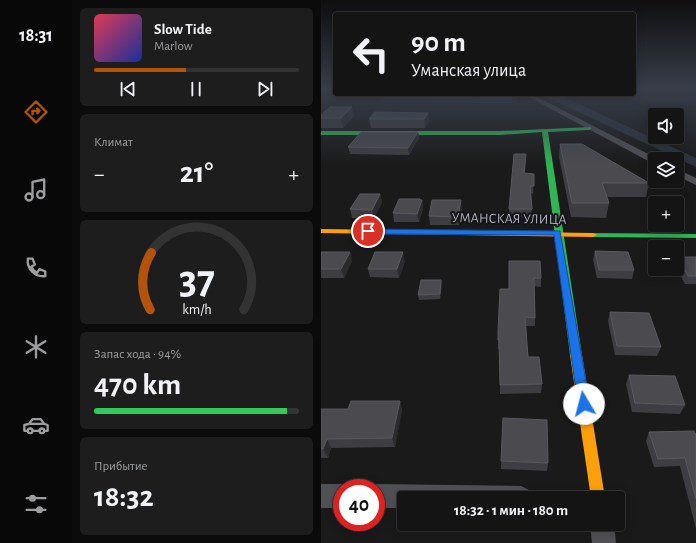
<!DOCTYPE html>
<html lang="ru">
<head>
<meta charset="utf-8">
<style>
	body { margin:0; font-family:"Alegreya Sans",sans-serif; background:#1d1d1d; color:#f1f3f6; height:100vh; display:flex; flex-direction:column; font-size:15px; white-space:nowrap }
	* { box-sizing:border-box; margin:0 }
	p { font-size:13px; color:#9d9ea0 }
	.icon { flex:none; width:22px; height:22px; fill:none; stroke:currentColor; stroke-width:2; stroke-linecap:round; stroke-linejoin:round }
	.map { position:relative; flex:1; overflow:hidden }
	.side { display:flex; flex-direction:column; gap:8px; padding:8px; background:#0b0b0b; width:249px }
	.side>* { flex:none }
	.banner { position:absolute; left:12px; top:12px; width:303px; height:84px; border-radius:4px; box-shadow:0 2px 10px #0003,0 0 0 1px #333334; background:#141414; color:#f1f3f6; overflow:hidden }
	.controls { position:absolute; left:327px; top:108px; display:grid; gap:8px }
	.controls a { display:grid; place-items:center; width:36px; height:36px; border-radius:4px; background:#141414; box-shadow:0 2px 10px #0003,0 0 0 1px #333334; font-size:20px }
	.speed { position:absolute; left:12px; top:479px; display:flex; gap:8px; font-size:20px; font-weight:700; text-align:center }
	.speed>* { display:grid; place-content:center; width:52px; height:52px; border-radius:50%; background:#141414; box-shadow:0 2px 10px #0003,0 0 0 1px #333334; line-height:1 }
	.speed .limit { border:6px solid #d22; background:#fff; color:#111 }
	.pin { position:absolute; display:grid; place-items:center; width:34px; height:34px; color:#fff; margin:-17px; border:2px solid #fff; border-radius:50%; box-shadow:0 1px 4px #0007 }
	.me { position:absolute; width:44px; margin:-22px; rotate:352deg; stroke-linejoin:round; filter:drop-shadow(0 0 3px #0008) }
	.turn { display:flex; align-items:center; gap:14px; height:84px; padding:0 12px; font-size:18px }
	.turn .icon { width:52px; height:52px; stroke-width:2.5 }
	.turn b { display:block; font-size:28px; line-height:34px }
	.big { font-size:30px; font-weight:700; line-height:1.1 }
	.side .tile { flex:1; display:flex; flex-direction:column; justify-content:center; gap:6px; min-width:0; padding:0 14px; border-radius:6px; background:#1d1d1d }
	.side .dial { align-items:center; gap:0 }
	.dial svg { height:104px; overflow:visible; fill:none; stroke:#333334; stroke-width:7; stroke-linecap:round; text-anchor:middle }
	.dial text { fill:#f1f3f6; stroke:none }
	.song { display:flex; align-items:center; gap:12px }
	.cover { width:48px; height:48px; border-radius:6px; background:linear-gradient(135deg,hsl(350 70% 55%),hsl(230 70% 35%)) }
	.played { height:4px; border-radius:2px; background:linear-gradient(90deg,#b45309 45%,#333334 45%) }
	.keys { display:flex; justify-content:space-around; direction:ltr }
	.heat { display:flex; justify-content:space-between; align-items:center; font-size:22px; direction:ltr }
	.charge { height:6px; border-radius:3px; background:linear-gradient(90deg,#34c759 94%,#333334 0) }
	.trip { position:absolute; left:76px; top:491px; width:228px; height:40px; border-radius:4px; background:#141414; box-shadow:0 2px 10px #0003,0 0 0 1px #333334; font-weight:700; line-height:40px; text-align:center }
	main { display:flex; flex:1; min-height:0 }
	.tabs { display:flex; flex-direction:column; width:72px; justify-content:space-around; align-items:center; background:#080808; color:#9d9ea0 }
	.tabs .icon { width:28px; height:28px }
	.tabs .current { color:#b45309 }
	.tabs b { font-size:18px; color:#f1f3f6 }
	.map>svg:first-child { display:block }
	.water { fill:#2c333e }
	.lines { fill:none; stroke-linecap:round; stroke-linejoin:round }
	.street { fill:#505055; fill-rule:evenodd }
	.fast { fill:#30b455; fill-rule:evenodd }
	.slow { fill:#ff9f0a; fill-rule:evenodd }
	.wall { fill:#3e3e42 }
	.shaded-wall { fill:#2b2b2d }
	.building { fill:#4a4a4f; stroke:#595a60 }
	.route { fill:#1a73e8; stroke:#114b97 }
	.labels { text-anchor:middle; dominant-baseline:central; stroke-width:4; stroke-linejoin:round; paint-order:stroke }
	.street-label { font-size:14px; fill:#abaebc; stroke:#141417 }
</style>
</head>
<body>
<main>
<nav class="tabs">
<b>18:31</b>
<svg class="icon current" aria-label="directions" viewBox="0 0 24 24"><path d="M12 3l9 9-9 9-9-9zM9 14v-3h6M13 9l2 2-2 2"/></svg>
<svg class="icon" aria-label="music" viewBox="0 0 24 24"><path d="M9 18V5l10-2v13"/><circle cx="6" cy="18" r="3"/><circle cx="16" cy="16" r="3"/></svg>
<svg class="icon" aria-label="phone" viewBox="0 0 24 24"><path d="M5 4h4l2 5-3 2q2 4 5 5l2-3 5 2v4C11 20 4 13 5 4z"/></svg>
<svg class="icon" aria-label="climate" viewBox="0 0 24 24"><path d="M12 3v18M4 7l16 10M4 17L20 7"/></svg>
<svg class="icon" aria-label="car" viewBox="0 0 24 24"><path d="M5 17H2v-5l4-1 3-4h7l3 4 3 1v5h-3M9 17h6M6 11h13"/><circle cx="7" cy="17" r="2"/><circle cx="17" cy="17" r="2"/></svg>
<svg class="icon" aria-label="filters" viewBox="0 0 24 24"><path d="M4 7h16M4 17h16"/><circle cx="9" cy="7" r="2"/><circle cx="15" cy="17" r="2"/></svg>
</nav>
<section class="side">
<div class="tile">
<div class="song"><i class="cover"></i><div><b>Slow Tide</b><p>Marlow</p></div></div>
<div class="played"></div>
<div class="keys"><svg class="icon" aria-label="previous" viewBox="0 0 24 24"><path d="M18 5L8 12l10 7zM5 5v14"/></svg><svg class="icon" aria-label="pause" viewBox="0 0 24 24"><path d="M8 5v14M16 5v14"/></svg><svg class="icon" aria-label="next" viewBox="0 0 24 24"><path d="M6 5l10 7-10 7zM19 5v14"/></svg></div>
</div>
<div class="tile"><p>Климат</p>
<div class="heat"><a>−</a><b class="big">21°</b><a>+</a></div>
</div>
<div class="tile dial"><svg viewBox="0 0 100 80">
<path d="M14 69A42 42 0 1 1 86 69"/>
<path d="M14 69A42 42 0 0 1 15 25" stroke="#b45309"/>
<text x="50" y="56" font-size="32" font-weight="700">37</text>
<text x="50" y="72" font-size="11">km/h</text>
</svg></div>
<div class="tile"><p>Запас хода · 94%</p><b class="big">470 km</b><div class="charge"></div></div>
<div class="tile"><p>Прибытие</p><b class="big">18:32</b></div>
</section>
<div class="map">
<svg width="375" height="543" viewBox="0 0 375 543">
	<rect width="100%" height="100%" fill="#1a1a1b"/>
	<g class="water">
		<path d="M68,94H185L198,100L195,103L58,102Z"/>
		<path d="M219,94H236L375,158V167Z"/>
	</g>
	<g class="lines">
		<g class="street">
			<path d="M370,89H375V91L371,90Z"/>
			<path d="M202,94H210L337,159H334V164L331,163Z"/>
			<path d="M356,169L375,178V185L356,176Z"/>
			<path d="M0,484H21L29,488H21V508H0Z"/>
			<path d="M55,484L200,486L208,490L212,498H83V508H55V488H47Z"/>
			<path d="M269,524H293L295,543H271Z"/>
		</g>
		<g class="fast">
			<path d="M270,127V129L268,130L227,132L261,355L259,358L255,359L251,358L249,355L221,132L179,135H0V131H179Z"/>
			<path d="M269,233L375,234V238L272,237H269L268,235Z"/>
		</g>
		<g class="slow">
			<path d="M0,229L272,233L276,235L272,237L0,233Z"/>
			<path d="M255,351L259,352L261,355L284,498H270L249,355L251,352Z"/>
		</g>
	</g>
	<g class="wall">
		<path d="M107,113L108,121L104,128H50L48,119Z"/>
		<path d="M0,115L33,116L22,128H0Z"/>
		<path d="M97,132L98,138L88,155L29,154L27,147Z"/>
		<path d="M239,144L328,183L325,197H286L288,203L285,218L250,217L238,157Z"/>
		<path d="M205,154L204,174H213L212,194L210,193L211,209L210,217H188V209Z"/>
		<path d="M59,194L61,202L53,218H31L29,209Z"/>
		<path d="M99,200H101L102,208L98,222H73L72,213Z"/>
		<path d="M141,209L138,225H109L108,216Z"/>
		<path d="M274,251L313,270L311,279L276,278L272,260Z"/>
		<path d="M0,252H29L31,261L23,278H0Z"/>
		<path d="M357,257H375V284H364L356,269V260Z"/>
		<path d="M84,261L78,278L49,277L47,269Z"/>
		<path d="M188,261L220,278V287L213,286L214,318V326H204L207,357L221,384L220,393L179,394V349H177V331L188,289Z"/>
		<path d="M120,280L121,284L119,299L98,300L97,295Z"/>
		<path d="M289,312L340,347L336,356L294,355L287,321Z"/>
		<path d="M308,375L364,405L359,414L311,412L305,384Z"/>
		<path d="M79,401L81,410L74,447L10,448L7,458H0V409H27Z"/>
		<path d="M328,432L375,435V529L359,466L333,467L325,441Z"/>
		<path d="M180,461L227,463L226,471L180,469Z"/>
	</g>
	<g class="shaded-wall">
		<path d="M31,107L33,116L22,128L20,118Z"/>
		<path d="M107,113L108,121L104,128L103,119Z"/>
		<path d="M97,132L98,138L88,155L87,148Z"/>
		<path d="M59,194L61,202L53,218L51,210Z"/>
		<path d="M99,199L100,203L101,200L102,208L98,222L96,214Z"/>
		<path d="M140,200L141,209L138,225L137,217Z"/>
		<path d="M29,252L31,261L23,278L20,269Z"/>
		<path d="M82,252L84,261L78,278L76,269Z"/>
		<path d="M120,280L121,284L119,299V294Z"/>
		<path d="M79,401L81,410L74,447L71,438Z"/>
		<path d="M6,439L10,448L7,458L2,449Z"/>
	</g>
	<g class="building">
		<path d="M9,107H31L20,118H0V115Z"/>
		<path d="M54,112L107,113L103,119H48Z"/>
		<path d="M40,132H97L87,148L27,147Z"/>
		<path d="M239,144H261L328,183H281L288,203H251Z"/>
		<path d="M193,154H205L203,173L213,174V186H209L211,209H188Z"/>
		<path d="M39,194H59L51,210L29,209Z"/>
		<path d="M78,199H99V200H101L96,214L72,213Z"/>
		<path d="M111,200H140L137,217L108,216Z"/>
		<path d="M274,251L307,252L313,270H278Z"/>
		<path d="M0,252H29L20,269H0Z"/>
		<path d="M54,252H82L76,269H47Z"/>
		<path d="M357,257H375V276H367Z"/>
		<path d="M188,261H219L220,278H213L214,318L204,317L207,357H218L221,384L179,385L178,340H177V331L179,289H188Z"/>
		<path d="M100,280H120L119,294L97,295Z"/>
		<path d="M289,312L328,313L340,347L296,346Z"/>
		<path d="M308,375L354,376L364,405L314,403Z"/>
		<path d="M30,401H79L71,438L6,439L2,449H0V409H27Z"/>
		<path d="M182,418L226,420L227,463L180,461Z"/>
		<path d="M373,431L375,435V499L364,458L337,459L328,432Z"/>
	</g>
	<linearGradient id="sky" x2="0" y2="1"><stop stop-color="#0e0e0f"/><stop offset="0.54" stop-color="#383e4a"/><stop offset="1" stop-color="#383e4a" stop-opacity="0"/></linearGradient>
	<rect width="375" height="165" fill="url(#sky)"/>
	<path class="route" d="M44,229L239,231L269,404L267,408L263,410L258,408L257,404L233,235L47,234L44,233Z"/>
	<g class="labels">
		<g class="street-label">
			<text transform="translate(188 219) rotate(1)">УМАНСКАЯ УЛИЦА</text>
		</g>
	</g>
</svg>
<div class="controls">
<a><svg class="icon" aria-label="sound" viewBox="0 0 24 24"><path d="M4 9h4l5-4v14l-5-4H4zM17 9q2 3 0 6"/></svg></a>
<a><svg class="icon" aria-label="layers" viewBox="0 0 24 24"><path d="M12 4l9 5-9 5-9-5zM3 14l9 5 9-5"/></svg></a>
<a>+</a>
<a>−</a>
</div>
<div class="speed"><div class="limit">40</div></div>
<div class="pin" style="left:47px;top:231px;background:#d93025"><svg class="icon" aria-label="arrive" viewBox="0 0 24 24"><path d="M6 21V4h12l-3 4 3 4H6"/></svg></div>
<svg class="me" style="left:263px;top:404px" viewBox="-20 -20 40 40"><circle r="19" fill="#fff"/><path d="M0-13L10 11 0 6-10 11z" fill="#1a73e8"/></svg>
<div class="trip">18:32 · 1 мин · 180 m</div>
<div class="banner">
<div class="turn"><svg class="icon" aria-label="left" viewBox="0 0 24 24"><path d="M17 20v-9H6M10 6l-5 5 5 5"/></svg><div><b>90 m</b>Уманская улица</div></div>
</div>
</div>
</main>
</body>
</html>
